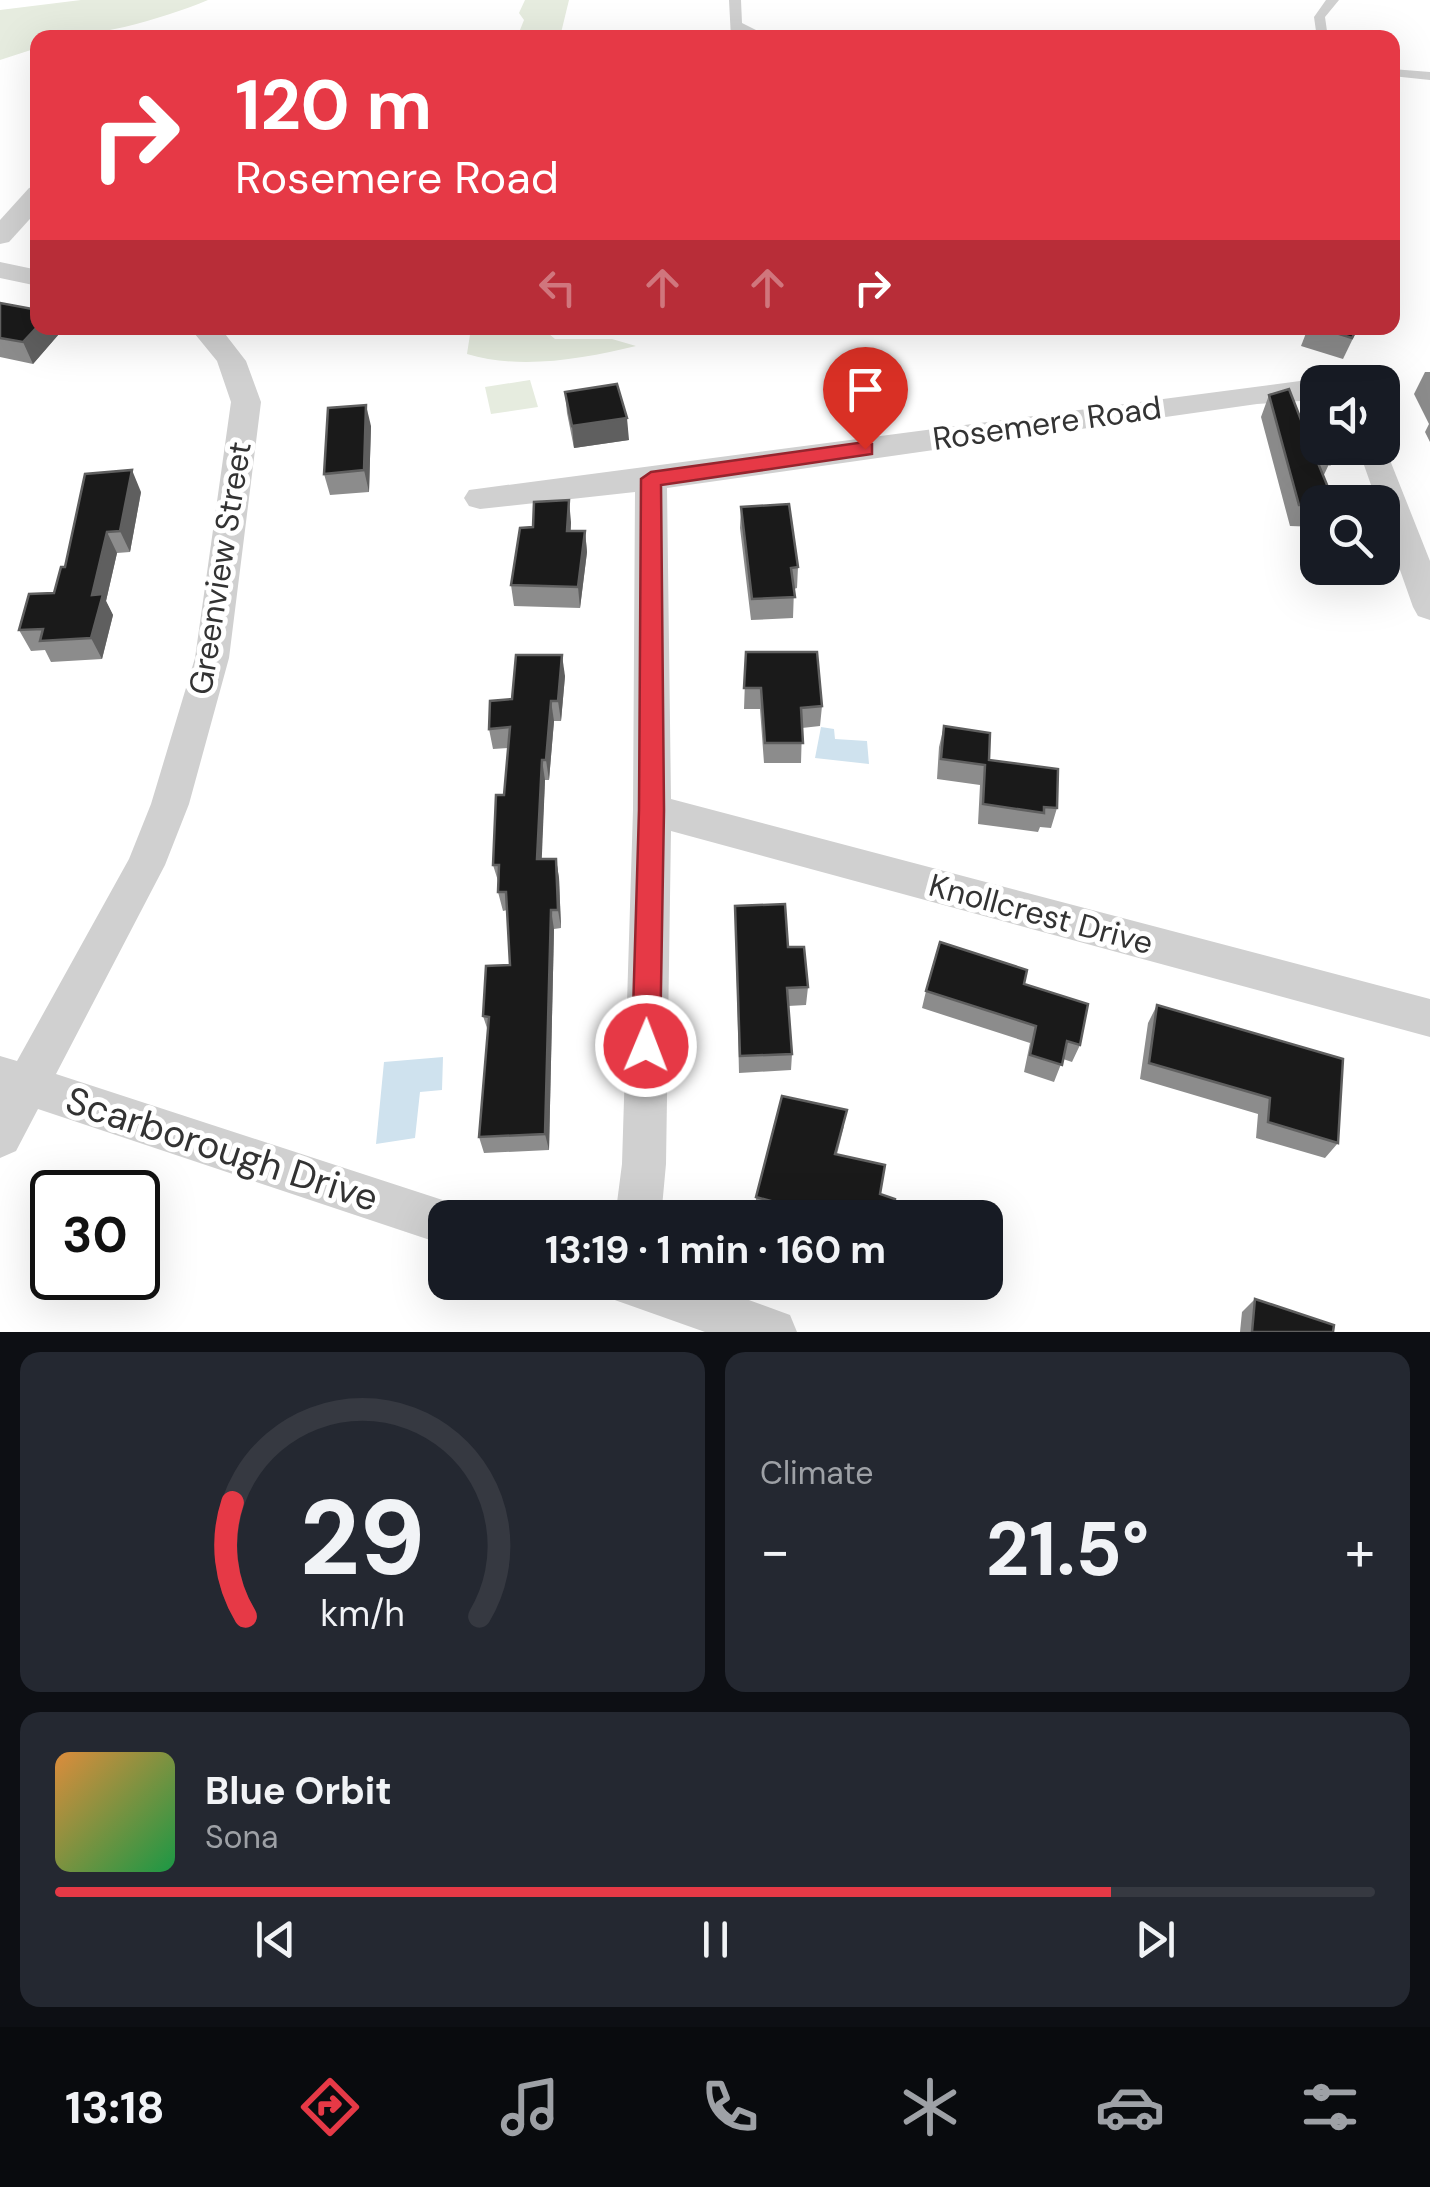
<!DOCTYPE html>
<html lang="en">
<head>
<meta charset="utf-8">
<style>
	body { margin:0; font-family:"DM Sans",sans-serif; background:#242831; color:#f1f3f6; height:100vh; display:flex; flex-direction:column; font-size:38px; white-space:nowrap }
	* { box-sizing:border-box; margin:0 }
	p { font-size:32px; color:#9ea1a6 }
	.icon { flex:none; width:55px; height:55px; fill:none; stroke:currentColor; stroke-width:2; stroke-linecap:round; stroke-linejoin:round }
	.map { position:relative; height:1332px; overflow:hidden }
	.panel { display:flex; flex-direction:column; gap:20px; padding:20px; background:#0d0f14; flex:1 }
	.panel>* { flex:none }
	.hud { position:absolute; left:30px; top:30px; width:1370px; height:305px; border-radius:20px; box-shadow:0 10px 40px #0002; background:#e63946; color:#fff; overflow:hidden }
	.fabs { position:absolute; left:1300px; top:365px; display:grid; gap:20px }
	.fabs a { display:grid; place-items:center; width:100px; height:100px; border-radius:20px; background:#171b24; box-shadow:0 10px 40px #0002; font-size:50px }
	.speed { position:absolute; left:30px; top:1170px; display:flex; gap:20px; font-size:50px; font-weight:700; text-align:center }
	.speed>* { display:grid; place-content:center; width:130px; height:130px; border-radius:50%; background:#171b24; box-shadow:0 10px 40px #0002; line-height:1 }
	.speed .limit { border:5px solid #111; border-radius:15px; background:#fff; color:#111 }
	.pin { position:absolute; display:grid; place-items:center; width:85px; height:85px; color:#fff; margin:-102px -42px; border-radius:50% 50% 50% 0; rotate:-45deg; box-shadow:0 0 10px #0007 }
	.pin .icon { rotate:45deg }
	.me { position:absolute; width:110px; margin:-55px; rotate:1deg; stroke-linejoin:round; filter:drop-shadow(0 0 8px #0008) }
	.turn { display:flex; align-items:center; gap:35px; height:210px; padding:0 40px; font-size:45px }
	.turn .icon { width:130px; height:130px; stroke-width:2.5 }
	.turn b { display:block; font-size:70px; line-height:85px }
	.lanes { display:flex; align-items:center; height:95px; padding:0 40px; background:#0003; justify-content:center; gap:50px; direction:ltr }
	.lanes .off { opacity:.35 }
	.big { font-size:75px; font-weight:700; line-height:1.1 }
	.panel .widget { flex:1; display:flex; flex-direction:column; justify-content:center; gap:15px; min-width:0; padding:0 35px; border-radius:20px; background:#242831 }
	.panel .dial { align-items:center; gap:0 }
	.dial svg { height:260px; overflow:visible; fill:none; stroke:#363941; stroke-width:7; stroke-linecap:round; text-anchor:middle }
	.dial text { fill:#f1f3f6; stroke:none }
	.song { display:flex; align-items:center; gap:30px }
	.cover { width:120px; height:120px; border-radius:15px; background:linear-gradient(135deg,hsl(30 70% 55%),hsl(140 70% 35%)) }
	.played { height:10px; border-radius:5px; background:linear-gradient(90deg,#e63946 80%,#363941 80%) }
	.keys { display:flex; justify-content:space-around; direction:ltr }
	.heat { display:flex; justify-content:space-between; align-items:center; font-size:55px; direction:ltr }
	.panel .tiles { flex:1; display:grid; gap:20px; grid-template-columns:1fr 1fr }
	.widget:last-child { grid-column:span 2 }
	.trip { position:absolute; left:428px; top:1200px; width:575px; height:100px; border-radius:20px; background:#171b24; box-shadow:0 10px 40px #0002; font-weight:700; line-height:100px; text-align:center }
	.menu { display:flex; height:160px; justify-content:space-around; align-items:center; background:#090b0e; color:#9ea1a6 }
	.menu .icon { width:70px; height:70px }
	.menu .current { color:#e63946 }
	.menu b { font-size:45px; color:#f1f3f6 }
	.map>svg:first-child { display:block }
	.green { fill:#e6ecdf }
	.water { fill:#cfe2ee }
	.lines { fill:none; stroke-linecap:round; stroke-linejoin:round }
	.lane { fill:#d0d0d0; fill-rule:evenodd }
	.street { fill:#d0d0d0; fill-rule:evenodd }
	.wall { fill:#8c8c8c }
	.shaded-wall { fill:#5f5f5f }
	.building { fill:#1a1a1a; stroke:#5f5f5f; stroke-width:2.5 }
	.route { fill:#e63946; stroke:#96252e; stroke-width:2.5 }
	.labels { text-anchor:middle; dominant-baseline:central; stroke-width:10; stroke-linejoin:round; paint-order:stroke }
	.street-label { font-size:32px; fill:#333; stroke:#fff }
	.near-street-label { font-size:38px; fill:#333; stroke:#fff }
</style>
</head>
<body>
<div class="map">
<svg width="1430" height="1332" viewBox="0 0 1430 1332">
	<rect width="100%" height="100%" fill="#fff"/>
	<g class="green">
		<path d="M81,0H208C157,21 93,38 38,38L37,48L0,60V10Z"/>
		<path d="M525,0H569L560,37H509L520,30L524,20L519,13Z"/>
		<path d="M471,328H542L555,339H612L636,346C583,359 520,370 467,354Z"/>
		<path d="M530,380L538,407L491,414L485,387Z"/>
	</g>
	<g class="water">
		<path d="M821,727L834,729L835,739L867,741L869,764L815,758Z"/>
		<path d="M443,1057L442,1090L420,1092L415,1138L376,1144L384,1062Z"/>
	</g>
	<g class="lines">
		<g class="lane">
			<path d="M729,0H741L742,23L772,38H756L742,32L743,38H731Z"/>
			<path d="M1326,0H1339L1325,17L1328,38H1317L1314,17Z"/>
			<path d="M1392,69L1430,72V80L1392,76Z"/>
		</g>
		<g class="street">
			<path d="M38,185V210L9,242L0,244V220L29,188Z"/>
			<path d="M0,262L38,270V286L0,278Z"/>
			<path d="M190,328L222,330L246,361L261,402L229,658L189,804L165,865L56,1074L461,1206L466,1218H445V1245L38,1109L16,1151L0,1158V1056L17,1061L129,859L151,804L195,658L231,402L217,361Z"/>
			<path d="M1300,381L1318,386V406L1300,401L1257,404L667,488L671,799L1430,999V1037L671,831L666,1164L661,1218H615L622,1164L633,810L635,492L480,509L469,506L464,498L469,490Z"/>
			<path d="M1382,440L1430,561V620L1418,616L1413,607L1382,519V502H1377L1358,448H1382Z"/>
			<path d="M606,1282H699L790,1315L797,1332H705L612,1299Z"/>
		</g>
	</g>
	<g class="wall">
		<path d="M0,303L38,328H57L59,334L33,364L0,357Z"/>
		<path d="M1308,328H1358L1343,359L1301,346Z"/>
		<path d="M1425,372H1430V442L1425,432L1429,424L1414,394Z"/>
		<path d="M565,392L629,440L574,448L567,413Z"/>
		<path d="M1269,395L1303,425L1329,464L1323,477L1318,502V527L1290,526L1261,417Z"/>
		<path d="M371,426L369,492L330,495L324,474Z"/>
		<path d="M141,492L130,552L117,553L106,601L113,615L102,659L51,662L45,650L31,651L19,630L54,593L65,567Z"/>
		<path d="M741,507L798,567L797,588L794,589L793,618L751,620L740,528Z"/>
		<path d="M571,522L570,531H585L587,552L580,608L514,606L511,585Z"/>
		<path d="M746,652L822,706L820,726L802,728L801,763H764L760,709H744Z"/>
		<path d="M565,676L561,721H554L549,780H545L541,859H556L559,878L561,928L554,929L549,1150L484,1153L479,1137L488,1031L483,1016L510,965L507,910L503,911L498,892L499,884L493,865L504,795L508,748L493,749L489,729L512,699Z"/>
		<path d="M944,726L1057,808L1051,828L1040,827L1038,832L978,824L980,785L937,779L939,747Z"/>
		<path d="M735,906L788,947L808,987L806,1005L788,1006L792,1054L791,1070L739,1073Z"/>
		<path d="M1024,984L1080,1045L1072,1062L1063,1059L1054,1082L1024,1072L1030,1043L922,1008L926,991Z"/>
		<path d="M1157,1005L1338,1143L1325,1158L1256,1138L1258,1114L1140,1079L1148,1023Z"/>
		<path d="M844,1126L837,1154L880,1194L892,1218H776L756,1212V1197Z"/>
		<path d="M1255,1299L1333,1332H1240L1242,1312Z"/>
	</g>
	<g class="shaded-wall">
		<path d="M38,326V328H57L59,334L33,364L23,342Z"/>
		<path d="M366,405L371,426L369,492L364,470Z"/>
		<path d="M627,418L629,440L574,448L572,426Z"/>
		<path d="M132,470L141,492L130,552L120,531Z"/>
		<path d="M569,500L571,522L570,552L567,531Z"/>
		<path d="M585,531L587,552L580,608L578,587Z"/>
		<path d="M107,532L117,553L106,601L113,615L102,659L91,638L92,595Z"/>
		<path d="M562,655L565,676L561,721L558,701Z"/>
		<path d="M551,701L554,721L549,780L546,760Z"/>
		<path d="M542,760L545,780L541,878L537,859Z"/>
		<path d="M556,859L559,878L561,928L558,910Z"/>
		<path d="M551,910L554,929L549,1150L545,1134Z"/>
	</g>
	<g class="building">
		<path d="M0,303L38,310V326L23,342L0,338Z"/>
		<path d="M1320,328H1357L1352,338Z"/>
		<path d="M617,384L627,418L572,426L565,392Z"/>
		<path d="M1289,389L1303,425L1318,426V448H1324L1329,464L1318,463L1334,502H1318V505H1299L1269,395Z"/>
		<path d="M366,405L364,470L324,474L328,408Z"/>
		<path d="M132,470L120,531L107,532L92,595L103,594L91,638L40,641L43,629L19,630L29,594L54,593L61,567H65L85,474Z"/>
		<path d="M569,500L567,531H585L578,587L511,585L520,528L533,527L534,502Z"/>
		<path d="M789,504L798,567L791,568L795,597L752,599L741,507Z"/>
		<path d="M746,652H817L822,706L801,708L803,743H765L761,688H744Z"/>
		<path d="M516,655H562L558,701H551L546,760H542L537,859H556L558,910H551L545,1134L479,1137L489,1017L483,1016L486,966L510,965L506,892H498L499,865H493L496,795H504L510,727L489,729L490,701L512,699Z"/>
		<path d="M944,726L990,733L989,760L1058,769L1057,808L1044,807V813L983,804L985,765L941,759Z"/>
		<path d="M785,904L788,947H804L808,987L787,988L792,1054L740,1056L735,906Z"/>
		<path d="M940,942L1027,970L1024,984L1088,1004L1080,1045L1067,1041L1062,1065L1030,1055L1036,1026L926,991Z"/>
		<path d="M1157,1005L1343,1059L1338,1143L1268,1122L1270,1098L1149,1063Z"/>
		<path d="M782,1096L847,1110L835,1154L885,1165L880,1194L895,1199L892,1218H832L756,1197Z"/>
		<path d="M1255,1299L1334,1325L1333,1332H1252Z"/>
	</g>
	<path class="route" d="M865,442L872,444V454L661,485L664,810L660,1046L656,1055L646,1059L637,1055L632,1046L639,810L641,479L651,472Z"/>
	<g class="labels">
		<g class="street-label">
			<text transform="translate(1047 423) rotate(-8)">Rosemere Road</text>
			<text transform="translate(220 568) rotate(-81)">Greenview Street</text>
			<text transform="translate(1041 914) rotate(15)">Knollcrest Drive</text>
		</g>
		<g class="near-street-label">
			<text transform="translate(222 1149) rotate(18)">Scarborough Drive</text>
		</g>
	</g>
</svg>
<div class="fabs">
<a><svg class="icon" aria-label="sound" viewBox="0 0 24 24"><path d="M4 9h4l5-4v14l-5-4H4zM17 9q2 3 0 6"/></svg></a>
<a><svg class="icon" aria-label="search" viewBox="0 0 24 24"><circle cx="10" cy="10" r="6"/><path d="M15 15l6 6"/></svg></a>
</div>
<div class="speed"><div class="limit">30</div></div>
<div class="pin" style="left:865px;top:449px;background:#d93025"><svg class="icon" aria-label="arrive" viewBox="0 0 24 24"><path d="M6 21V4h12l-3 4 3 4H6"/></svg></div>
<svg class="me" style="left:646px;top:1046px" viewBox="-20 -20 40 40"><circle r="17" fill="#e63946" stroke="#fff" stroke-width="3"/><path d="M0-11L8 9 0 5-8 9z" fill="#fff"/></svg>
<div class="trip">13:19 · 1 min · 160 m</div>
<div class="hud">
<div class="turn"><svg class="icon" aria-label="right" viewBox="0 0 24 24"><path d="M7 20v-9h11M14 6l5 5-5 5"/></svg><div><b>120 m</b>Rosemere Road</div></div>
<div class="lanes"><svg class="icon off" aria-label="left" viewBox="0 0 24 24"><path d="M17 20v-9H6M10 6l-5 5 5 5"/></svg><svg class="icon off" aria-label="ahead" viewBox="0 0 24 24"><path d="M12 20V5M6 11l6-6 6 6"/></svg><svg class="icon off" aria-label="ahead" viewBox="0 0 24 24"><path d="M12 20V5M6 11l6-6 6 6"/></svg><svg class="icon" aria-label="right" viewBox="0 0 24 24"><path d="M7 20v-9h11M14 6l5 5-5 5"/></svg></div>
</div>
</div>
<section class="panel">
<div class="tiles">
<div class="widget dial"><svg viewBox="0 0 100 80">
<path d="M14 69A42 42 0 1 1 86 69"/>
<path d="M14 69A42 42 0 0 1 10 34" stroke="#e63946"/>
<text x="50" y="56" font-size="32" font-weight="700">29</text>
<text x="50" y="72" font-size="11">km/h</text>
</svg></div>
<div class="widget"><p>Climate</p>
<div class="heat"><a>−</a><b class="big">21.5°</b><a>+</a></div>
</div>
<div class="widget">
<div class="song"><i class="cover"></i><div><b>Blue Orbit</b><p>Sona</p></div></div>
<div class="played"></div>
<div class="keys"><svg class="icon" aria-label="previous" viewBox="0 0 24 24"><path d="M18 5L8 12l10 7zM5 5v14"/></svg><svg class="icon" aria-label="pause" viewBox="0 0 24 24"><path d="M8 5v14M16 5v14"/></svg><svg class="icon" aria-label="next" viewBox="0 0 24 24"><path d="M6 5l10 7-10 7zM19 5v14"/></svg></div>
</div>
</div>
</section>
<nav class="menu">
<b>13:18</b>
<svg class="icon current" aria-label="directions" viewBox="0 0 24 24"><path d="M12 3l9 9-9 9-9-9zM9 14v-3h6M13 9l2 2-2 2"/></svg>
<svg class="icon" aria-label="music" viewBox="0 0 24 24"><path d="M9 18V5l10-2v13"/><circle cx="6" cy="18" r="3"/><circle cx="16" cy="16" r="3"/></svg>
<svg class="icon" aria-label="phone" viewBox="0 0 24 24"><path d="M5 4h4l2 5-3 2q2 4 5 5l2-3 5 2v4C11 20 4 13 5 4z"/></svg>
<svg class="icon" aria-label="climate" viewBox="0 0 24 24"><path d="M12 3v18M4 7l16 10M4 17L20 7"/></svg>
<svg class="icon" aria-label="car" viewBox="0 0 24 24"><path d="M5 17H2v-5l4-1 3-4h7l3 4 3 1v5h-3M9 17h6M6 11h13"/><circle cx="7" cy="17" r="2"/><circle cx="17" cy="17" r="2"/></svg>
<svg class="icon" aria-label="filters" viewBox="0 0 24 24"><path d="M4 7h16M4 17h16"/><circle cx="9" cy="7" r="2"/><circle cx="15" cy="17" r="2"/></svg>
</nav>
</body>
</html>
